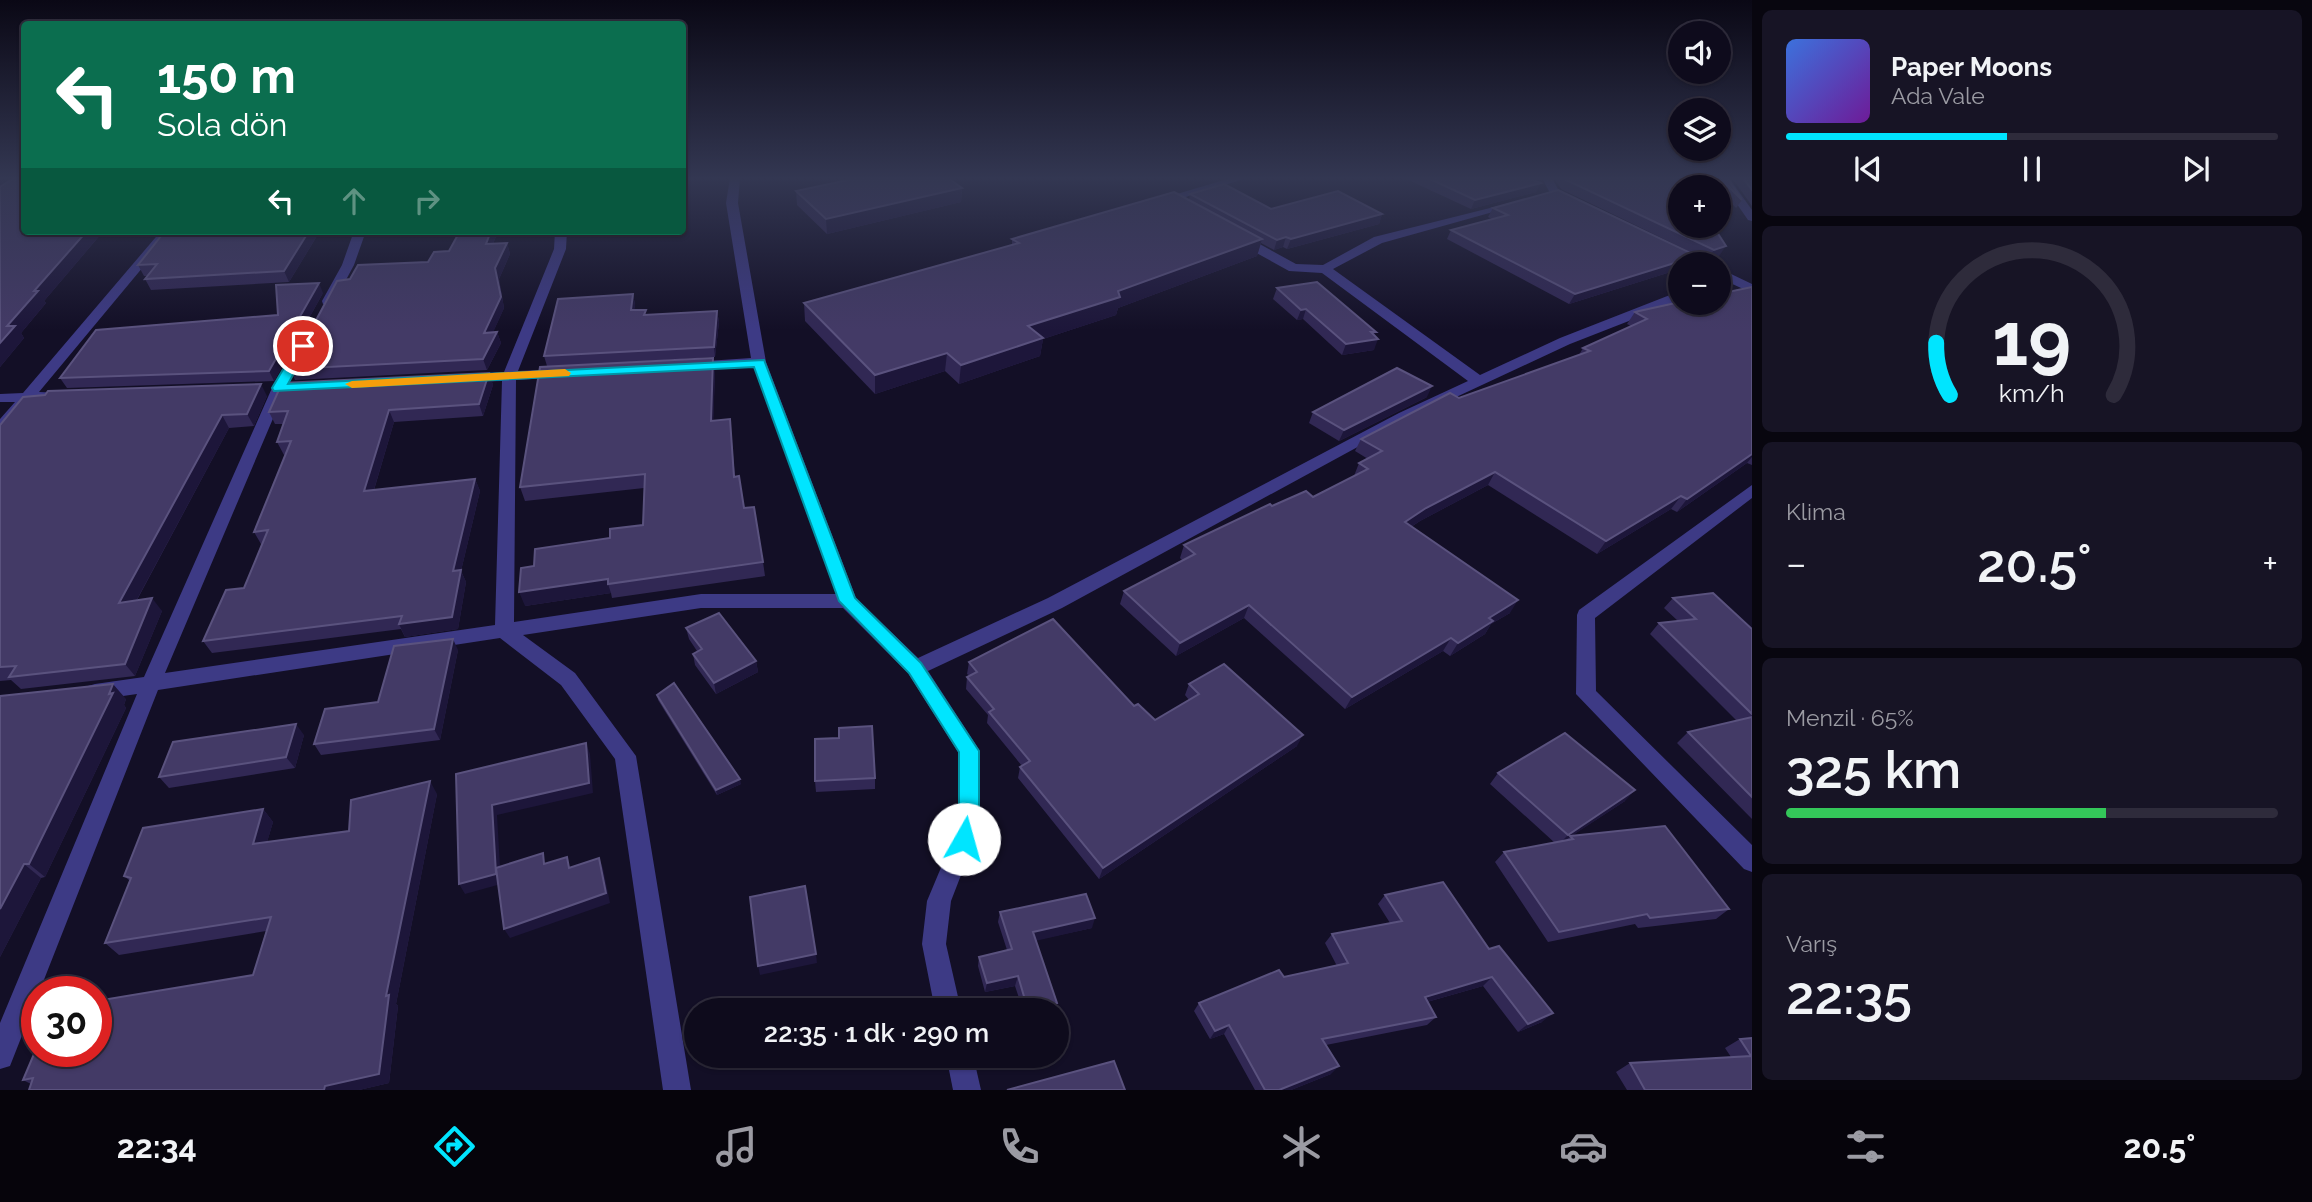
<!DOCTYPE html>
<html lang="tr">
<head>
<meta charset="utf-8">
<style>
	body { margin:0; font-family:Raleway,sans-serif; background:#171425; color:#f1f3f6; height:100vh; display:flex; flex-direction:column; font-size:26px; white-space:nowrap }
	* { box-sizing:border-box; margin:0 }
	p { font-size:23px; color:#9b9ba3 }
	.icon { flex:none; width:38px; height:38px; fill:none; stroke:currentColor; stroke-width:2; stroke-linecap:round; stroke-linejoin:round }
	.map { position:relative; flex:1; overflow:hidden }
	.details { display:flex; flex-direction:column; gap:10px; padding:10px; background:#08060f; width:560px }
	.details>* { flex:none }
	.guide { position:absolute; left:21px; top:21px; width:665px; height:214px; border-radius:7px; box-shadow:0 2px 5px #0004,0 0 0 2px #2e2b3b; background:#0b6e4f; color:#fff; overflow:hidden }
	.fabs { position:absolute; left:1668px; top:21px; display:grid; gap:14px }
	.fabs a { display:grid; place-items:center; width:63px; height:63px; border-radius:50%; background:#0e0b1c; box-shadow:0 2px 5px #0004,0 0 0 2px #2e2b3b; font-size:35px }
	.speed { position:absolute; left:21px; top:976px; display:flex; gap:14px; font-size:35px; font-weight:700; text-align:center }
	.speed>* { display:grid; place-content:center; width:91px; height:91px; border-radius:50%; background:#0e0b1c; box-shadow:0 2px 5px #0004,0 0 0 2px #2e2b3b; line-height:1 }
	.speed .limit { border:10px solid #d22; background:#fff; color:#111 }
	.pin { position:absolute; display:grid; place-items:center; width:60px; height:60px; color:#fff; margin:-30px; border:4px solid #fff; border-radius:50%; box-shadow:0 2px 7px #0007 }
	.me { position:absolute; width:77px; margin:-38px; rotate:7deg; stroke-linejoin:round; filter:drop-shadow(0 0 5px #0008) }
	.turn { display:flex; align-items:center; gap:24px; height:147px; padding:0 21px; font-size:32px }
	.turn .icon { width:91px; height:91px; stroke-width:2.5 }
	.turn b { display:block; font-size:49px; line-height:60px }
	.lanes { display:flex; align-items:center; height:66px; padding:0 21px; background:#0003; justify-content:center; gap:35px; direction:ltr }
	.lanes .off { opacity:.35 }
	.big { font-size:52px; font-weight:600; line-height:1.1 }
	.details .card { flex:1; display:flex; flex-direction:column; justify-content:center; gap:10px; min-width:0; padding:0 24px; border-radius:10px; background:#171425 }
	.details .dial { align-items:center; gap:0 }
	.dial svg { height:182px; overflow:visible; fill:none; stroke:#2e2b3b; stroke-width:7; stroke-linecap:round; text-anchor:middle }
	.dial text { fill:#f1f3f6; stroke:none }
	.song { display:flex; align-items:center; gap:21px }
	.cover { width:84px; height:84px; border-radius:10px; background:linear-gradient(135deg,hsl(220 70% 55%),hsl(280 70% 35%)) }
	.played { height:7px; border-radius:4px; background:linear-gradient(90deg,#00e5ff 45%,#2e2b3b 45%) }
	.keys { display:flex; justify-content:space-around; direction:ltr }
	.heat { display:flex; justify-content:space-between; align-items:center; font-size:38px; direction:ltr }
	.charge { height:10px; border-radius:5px; background:linear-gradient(90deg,#34c759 65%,#2e2b3b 0) }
	.trip { position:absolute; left:684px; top:998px; width:385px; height:70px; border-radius:35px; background:#0e0b1c; box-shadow:0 2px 5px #0004,0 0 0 2px #2e2b3b; font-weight:600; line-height:70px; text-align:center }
	.tab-bar { display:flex; height:112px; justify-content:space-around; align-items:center; background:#06040b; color:#9b9ba3 }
	.tab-bar .icon { width:49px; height:49px }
	.tab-bar .on { color:#00e5ff }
	.tab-bar b { font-size:32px; color:#f1f3f6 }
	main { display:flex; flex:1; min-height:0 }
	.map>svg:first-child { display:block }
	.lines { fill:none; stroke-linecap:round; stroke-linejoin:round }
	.street { fill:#3d3a85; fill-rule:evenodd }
	.wall { fill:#312854 }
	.shaded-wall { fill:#1d163a }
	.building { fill:#433a66; stroke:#5a527e; stroke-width:2 }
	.route { fill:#00e5ff; stroke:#0095a6; stroke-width:2 }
	.slow { fill:#f59e0b }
</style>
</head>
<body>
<main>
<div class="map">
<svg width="1752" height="1090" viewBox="0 0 1752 1090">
	<rect width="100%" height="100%" fill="#130f26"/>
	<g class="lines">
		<g class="street">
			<path d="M730,178H740L738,203L766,362L856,598L918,658L1048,598L1399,413L1468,381L1322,273L1289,271L1235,241V235H1243L1296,264L1323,265L1374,237L1518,201V205L1382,243L1333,269L1480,375L1560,338L1675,293L1680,292V301L1570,344L1409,419L1062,608L928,671L980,751V807L975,839L951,901L946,944L961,1010H935L922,944L927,901L953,839L958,807V752L908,673L843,608H701L523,635L575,673L636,756L691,1090H663L615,759L561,685L500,638L158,690L10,1066L0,1069V1023L137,694L95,700L88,698L85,692L88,686L95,684L144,677L272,388L296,347L301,346L308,350L286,388L165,673L495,625L502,381L469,382L462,378L469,374L504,372L554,249L555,231H567L566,249L518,371L563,369L570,373L563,377L516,380L514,622L701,594H836L754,367L692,370L685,366L692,362L751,358L726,203Z"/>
			<path d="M1231,178H1247L1176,200L1180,203L1174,206L1160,199Z"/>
			<path d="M1542,178H1552L1559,191L1580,202L1574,205L1551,195Z"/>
			<path d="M1719,178H1729L1752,210V221L1748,220Z"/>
			<path d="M161,231H173L39,392L61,393V399L31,401L5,432L0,434V419L15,402H0V394L23,393Z"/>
			<path d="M354,231H366L354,265L333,304H323L322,301L342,265Z"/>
			<path d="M1675,247L1707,261L1709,264H1694L1671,254L1669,251Z"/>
			<path d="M1729,273L1752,284V293L1728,282L1718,285V277Z"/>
			<path d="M1752,485V498L1595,618L1596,691L1752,845V872L1744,869L1576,694L1577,615L1579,610Z"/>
			<path d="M946,1055H973L981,1090H953Z"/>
		</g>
	</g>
	<g class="wall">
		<path d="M0,178H2L5,183L24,231H119L117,233L101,234L44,301L46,303L21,333L24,338L0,367Z"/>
		<path d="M1404,178H1541L1540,180L1532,179L1536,192L1471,209Z"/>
		<path d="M1554,178H1683L1713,226L1719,256L1707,260L1561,189Z"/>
		<path d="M1707,178H1727L1742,200L1736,208L1718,189V187H1717Z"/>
		<path d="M1732,178H1752V206Z"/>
		<path d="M962,188L961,202L827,234L797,205L796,191Z"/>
		<path d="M1190,194L1271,209L1382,214L1379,224L1287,249L1283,247L1274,250L1261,243L1257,256L1118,308L1116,315L1043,339L1040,356L959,384L945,371L875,394L805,321L804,303L1012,245V239L1189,200Z"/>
		<path d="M1493,208L1680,264V269L1569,304L1447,239L1451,230L1492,219L1488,217Z"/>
		<path d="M165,231H320L289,282L151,290L145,279L147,276H144L138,265Z"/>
		<path d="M498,231L493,244L507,243L510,254L499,279L504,308L493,332H497L501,343L487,370L295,380L290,369L350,279L428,262L449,251Z"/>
		<path d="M1752,287V465L1747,463L1677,512L1671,509L1597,554L1488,485L1420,521L1411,527L1510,613L1491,624L1485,634L1450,656L1443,651L1345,709L1244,618L1176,656L1120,604L1124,591L1182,560L1180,558L1184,545L1272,506L1313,497L1354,476L1359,463L1368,459L1355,451L1361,439L1459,398L1579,355L1583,348L1631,326L1627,324L1635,312Z"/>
		<path d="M1277,288L1375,336L1374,350L1342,355L1303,319L1297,320L1273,299Z"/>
		<path d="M323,293L274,381L67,388L60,378L278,315Z"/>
		<path d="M633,294L635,305L634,310L647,315L717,311L719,322L715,357L597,364L715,372L713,421L730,419L735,477L744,508L763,562L765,576L612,598L611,593L525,606L534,566L643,525L644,488L525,501L520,487L547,366L544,356Z"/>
		<path d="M489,373L493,385L483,416L394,422L374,490L475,479L480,491L461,571L466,582L458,629L405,637L401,629L212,653L203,641L244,588L262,544H261L254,532L286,454L284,455L277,442L284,424H275L269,412Z"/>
		<path d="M267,396L254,426L229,428L137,600L162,611L135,676L21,689L11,680L0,681V425Z"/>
		<path d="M1427,397L1339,441L1309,423L1313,412Z"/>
		<path d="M1673,598L1752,629V819L1677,743L1688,732L1737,721L1650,634L1659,623L1678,621L1664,608Z"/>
		<path d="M686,628L756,661L758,672L716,694L695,665L693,654L697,651L689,639Z"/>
		<path d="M458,650L440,740L321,755L314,744Z"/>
		<path d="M969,662L1134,706L1155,720L1189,700L1185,695L1189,684L1297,746L1099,879L1018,778L1020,767L1022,766L987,723L988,715L966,689L967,677L970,676L967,674Z"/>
		<path d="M657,695L741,784L717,795L658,700Z"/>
		<path d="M0,696L126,699L124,705L126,708L45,877L41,878L0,957Z"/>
		<path d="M304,735L295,768L169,788L159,777Z"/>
		<path d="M1498,773L1625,801L1571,836L1729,909L1716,919L1638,928L1635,924L1548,942L1495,862L1504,852L1555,843L1490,784Z"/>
		<path d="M875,778V789L816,792L815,781Z"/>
		<path d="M437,794L396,1004L398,1006L389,1083L359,1090H29L31,1084L23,1080L253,975L266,931L119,955L105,943L130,881L124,876L263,809L273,822L267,842L349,831Z"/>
		<path d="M1385,895L1489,949L1542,1022L1518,1032L1483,986L1427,1002L1436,1017L1427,1025L1326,1045L1331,1074L1291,1090H1255L1224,1034L1210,1039L1194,1011L1199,1003L1284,977L1337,966L1325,943L1332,934L1390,923L1378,904Z"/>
		<path d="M1000,912L1092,928L1036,940L1057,1003L1055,1010H1023L1015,986L985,992L978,966L979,957L1007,950L998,922Z"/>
		<path d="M1752,1038V1090H1627L1616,1072L1630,1063L1731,1057L1725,1048L1740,1039Z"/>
	</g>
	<g class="shaded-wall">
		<path d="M0,178H2L6,184L0,190Z"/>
		<path d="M1541,183L1536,192L1471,209L1475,200Z"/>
		<path d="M962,188L961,202L827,234L826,219Z"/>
		<path d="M1382,214L1379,224L1287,249L1291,239Z"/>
		<path d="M87,231H100L101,234L44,301L46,303L21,333L24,338L0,367V343L7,326L34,291Z"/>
		<path d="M309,231H320L289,282L284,271Z"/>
		<path d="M491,231H498L489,254L486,244Z"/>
		<path d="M1286,237L1283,247L1274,250L1277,240Z"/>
		<path d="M1262,239L1257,256L1118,308L1116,315L1043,339L1040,356L959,384L961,365L1028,326L1118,291Z"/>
		<path d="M507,243L510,254L499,279L504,308L488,344L484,333L495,268Z"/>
		<path d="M1726,246L1719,256L1707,260L1714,250Z"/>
		<path d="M1697,256L1691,264H1680V269L1569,304L1575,294Z"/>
		<path d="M319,283L323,293L274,381L269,371Z"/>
		<path d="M633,294L635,305L633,321L631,310Z"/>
		<path d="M1306,309L1303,319L1297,320L1301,310Z"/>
		<path d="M717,311L719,322L715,357L714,347Z"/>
		<path d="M497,332L501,343L487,370L483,359Z"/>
		<path d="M1371,332H1376L1373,340L1378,339L1374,350L1342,355L1346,344Z"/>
		<path d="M947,353L945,371L875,394V375Z"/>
		<path d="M713,358L715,372L713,434L711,421Z"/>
		<path d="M489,373L493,385L483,416L479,404Z"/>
		<path d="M261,384L267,396L254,426L247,414Z"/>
		<path d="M1432,386L1427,397L1339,441L1344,430Z"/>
		<path d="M389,410L394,422L370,503L364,491Z"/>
		<path d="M222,415L229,428L128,616L119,603Z"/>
		<path d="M1752,454V457L1747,463L1677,512L1687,499Z"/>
		<path d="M1495,472L1488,485L1420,521L1398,535L1405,522L1426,508Z"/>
		<path d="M475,479L480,491L461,571L466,582L458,629L405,637L399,624L453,571Z"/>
		<path d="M1681,496L1671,509L1597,554L1606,541Z"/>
		<path d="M608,579V584L611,593L525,606L519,592Z"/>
		<path d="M152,598L162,611L135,676L125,664Z"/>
		<path d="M1518,600L1510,613L1491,624L1485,634L1450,656L1458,643L1489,618Z"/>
		<path d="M1249,605L1244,618L1176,656L1180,643Z"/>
		<path d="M1451,638L1443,651L1345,709L1352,697Z"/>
		<path d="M453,639L458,650L440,740L434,729Z"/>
		<path d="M756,661L758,672L716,694L714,683Z"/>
		<path d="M113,684L126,699L124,705L126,708L45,877L29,864Z"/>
		<path d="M296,724L304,735L295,768L286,757Z"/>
		<path d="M1303,735L1297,746L1099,879L1103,868Z"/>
		<path d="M586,743L590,754L593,793L497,815L501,884L465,894L459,884L492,805Z"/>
		<path d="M740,779L741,784L717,795L716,790Z"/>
		<path d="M430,781L437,794L396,1004L398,1006L389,1083L359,1090H324L325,1086L386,996Z"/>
		<path d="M1635,790L1625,801L1558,845L1568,835Z"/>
		<path d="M263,809L273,822L263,856L253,844Z"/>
		<path d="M599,858L603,868L610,903L510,938L504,929Z"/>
		<path d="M24,864L41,878L0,957V909Z"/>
		<path d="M1095,918L1092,928L1031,942L1033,932Z"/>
		<path d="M816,954L817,963L760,975L758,966Z"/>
		<path d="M1018,976L1015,986L985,992L987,983Z"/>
		<path d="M1492,977L1483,986L1416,1005L1425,997Z"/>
		<path d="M1057,1003L1055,1010H1028Z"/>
		<path d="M1553,1013L1542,1022L1518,1032L1528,1024Z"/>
		<path d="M1229,1025L1224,1034L1210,1039L1215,1031Z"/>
		<path d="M1339,1066L1331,1074L1291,1090H1279Z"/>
	</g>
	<g class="building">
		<path d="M14,178H24V231H87L34,291H38L7,326H15L0,343V187Z"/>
		<path d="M857,178H948L962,188L826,219L796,191Z"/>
		<path d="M1428,178H1529L1541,183L1475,200Z"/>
		<path d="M1564,178H1683L1689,187H1680V226H1713L1726,246L1714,250L1566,180Z"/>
		<path d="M1720,178H1727L1742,200Z"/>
		<path d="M1743,178H1752V190Z"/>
		<path d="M1224,184L1271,209L1338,191L1382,214L1291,239L1286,237L1277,240L1190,194Z"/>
		<path d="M1558,190L1697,256L1575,294L1451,230L1508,215L1493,208Z"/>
		<path d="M1174,192L1262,239L1118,291L1120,297L1028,326L1043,338L961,365L947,353L875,375L804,303L1019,243L1012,239Z"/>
		<path d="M165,231H309L284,271L145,279L157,264L138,265Z"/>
		<path d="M460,231H491L486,244L507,243L495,268L501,297L484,333L497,332L483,359L290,369L337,281L350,279L358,265L428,262L434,252L449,251Z"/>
		<path d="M1317,282L1376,332H1371L1378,339L1346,344L1306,309L1301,310L1277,288Z"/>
		<path d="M319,283L269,371L60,378L96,330L278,315L276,285Z"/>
		<path d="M1752,287V454L1687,499L1681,496L1606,541L1495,472L1426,508L1405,522L1518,600L1489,618L1493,621L1458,643L1451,638L1352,697L1249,605L1180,643L1124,591L1195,554L1184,545L1270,504L1272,506L1306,491L1313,497L1368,469L1359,463L1382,451L1361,439L1450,393L1459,398L1590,351L1583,348L1647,319L1635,312L1639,311L1680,302L1718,303V294Z"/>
		<path d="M633,294L631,310H646L644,315L717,311L714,347L544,356L558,299Z"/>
		<path d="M713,358L711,421L730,419L734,477L739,476L744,508L754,507L763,562L608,584V579L519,592L521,568L534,566L535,549L610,538V529L643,525L645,474L520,487L540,367Z"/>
		<path d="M1397,368L1432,386L1344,430L1313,412Z"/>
		<path d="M489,373L479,404L389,410L364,491L475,479L453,571L461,570L452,617L399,624L402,616L203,641L226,590L244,588L268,530L254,532L291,441L277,442L288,411L269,412L282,383Z"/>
		<path d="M261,384L247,414L222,415L119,603L152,598L125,664L9,677L16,666L0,667V425L23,397L45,395L48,391Z"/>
		<path d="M1713,593L1752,629V714L1659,623L1696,619L1673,598Z"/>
		<path d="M719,613L756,661L714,683L693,654L702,649L686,628Z"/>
		<path d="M1053,619L1134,706L1138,704L1155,720L1199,694L1189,684L1224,664L1303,735L1103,868L1020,767L1030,761L989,712L994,709L967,677L977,672L969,662Z"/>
		<path d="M453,639L434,729L314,744L325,709L378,702L394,646Z"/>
		<path d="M674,683L740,779L716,790L657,695Z"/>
		<path d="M113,684L109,694L113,693L29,864H24L0,909V696Z"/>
		<path d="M1752,717V797L1688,732Z"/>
		<path d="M296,724L286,757L159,777L173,742Z"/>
		<path d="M872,726L875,778L815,781V739L839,738V728Z"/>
		<path d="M1565,733L1635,790L1568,835L1498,773Z"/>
		<path d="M586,743L589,783L492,805L496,874L459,884L456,774Z"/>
		<path d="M430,781L386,996L389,995L379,1074L325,1086L324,1090H29L33,1078L23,1080L37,1047V1052H96V1001L253,975L271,917L105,943L131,878L124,876L143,828L263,809L253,844L349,831L351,800Z"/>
		<path d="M1665,826L1729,909L1650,918L1647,914L1559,932L1504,852L1573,839L1570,836Z"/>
		<path d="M543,853L544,864L567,857L569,868L599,858L606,893L504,929L496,868Z"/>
		<path d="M1443,882L1489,949L1499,946L1553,1013L1528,1024L1492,977L1425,997L1436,1017L1322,1039L1339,1066L1279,1090H1265L1229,1025L1215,1031L1199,1003L1279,970L1284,977L1348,963L1332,934L1402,921L1385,895Z"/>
		<path d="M805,886L816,954L758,966L750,897Z"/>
		<path d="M1086,894L1095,918L1033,932L1057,1003L1028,1010L1018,976L987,983L979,957L1012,949L1000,912Z"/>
		<path d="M1752,1038V1090H1645L1630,1063L1751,1056L1740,1039Z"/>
		<path d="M1114,1061L1125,1090H1007Z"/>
	</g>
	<linearGradient id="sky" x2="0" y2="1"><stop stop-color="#0a0815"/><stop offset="0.54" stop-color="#333752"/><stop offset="1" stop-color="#333752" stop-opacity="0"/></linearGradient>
	<rect width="1752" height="330" fill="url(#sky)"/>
	<path class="route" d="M303,342L309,346L288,384L764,360L855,598L921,663L979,751V807L972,846L964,849L957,846L954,839L959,807V752L909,673L839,601L754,367L274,391L272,388L297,346Z"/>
	<path class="slow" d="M565,369L571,373L569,376L352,388L345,384L352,381Z"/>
</svg>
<div class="fabs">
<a><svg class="icon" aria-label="sound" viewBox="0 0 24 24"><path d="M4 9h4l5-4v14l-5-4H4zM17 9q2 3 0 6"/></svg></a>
<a><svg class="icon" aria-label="layers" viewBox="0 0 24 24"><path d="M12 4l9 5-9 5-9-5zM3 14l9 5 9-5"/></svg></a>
<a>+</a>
<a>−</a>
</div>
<div class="speed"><div class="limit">30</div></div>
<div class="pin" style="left:303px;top:346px;background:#d93025"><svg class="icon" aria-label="arrive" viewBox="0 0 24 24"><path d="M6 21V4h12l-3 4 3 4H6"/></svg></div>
<svg class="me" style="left:964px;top:839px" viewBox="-20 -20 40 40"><circle r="19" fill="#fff"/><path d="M0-13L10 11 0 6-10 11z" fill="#00e5ff"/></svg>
<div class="trip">22:35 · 1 dk · 290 m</div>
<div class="guide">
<div class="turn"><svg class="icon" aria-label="left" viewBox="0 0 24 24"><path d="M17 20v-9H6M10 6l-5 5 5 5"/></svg><div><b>150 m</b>Sola dön</div></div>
<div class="lanes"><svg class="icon" aria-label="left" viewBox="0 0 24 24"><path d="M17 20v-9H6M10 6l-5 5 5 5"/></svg><svg class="icon off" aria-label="ahead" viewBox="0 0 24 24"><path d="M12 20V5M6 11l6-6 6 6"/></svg><svg class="icon off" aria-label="right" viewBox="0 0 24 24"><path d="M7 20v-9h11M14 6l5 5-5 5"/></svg></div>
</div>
</div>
<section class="details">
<div class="card">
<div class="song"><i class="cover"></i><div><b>Paper Moons</b><p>Ada Vale</p></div></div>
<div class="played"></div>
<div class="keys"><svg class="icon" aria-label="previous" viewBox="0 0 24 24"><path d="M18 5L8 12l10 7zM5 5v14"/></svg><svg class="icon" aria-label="pause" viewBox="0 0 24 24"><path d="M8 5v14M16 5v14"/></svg><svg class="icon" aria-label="next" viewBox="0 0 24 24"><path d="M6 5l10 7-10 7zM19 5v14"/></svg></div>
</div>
<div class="card dial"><svg viewBox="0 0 100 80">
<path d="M14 69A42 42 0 1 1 86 69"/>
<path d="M14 69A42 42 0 0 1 8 46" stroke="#00e5ff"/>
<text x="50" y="56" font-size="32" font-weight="700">19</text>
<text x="50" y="72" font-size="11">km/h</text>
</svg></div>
<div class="card"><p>Klima</p>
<div class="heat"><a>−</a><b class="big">20.5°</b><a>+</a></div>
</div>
<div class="card"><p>Menzil · 65%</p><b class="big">325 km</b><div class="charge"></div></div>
<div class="card"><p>Varış</p><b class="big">22:35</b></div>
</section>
</main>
<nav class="tab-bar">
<b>22:34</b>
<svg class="icon on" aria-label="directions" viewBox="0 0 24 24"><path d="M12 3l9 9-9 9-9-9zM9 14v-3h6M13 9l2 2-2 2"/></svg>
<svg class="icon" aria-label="music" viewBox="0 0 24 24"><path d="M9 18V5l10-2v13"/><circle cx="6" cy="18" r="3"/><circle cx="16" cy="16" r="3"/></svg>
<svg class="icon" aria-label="phone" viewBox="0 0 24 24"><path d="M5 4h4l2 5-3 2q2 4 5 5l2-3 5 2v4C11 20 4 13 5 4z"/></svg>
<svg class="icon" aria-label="climate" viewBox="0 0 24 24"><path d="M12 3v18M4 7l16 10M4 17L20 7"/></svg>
<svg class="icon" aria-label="car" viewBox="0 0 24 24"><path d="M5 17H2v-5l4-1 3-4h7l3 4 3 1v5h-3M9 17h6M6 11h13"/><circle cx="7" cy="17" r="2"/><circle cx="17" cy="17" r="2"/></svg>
<svg class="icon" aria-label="filters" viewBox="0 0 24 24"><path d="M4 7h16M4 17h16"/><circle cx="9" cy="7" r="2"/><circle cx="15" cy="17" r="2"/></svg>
<b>20.5°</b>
</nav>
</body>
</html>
